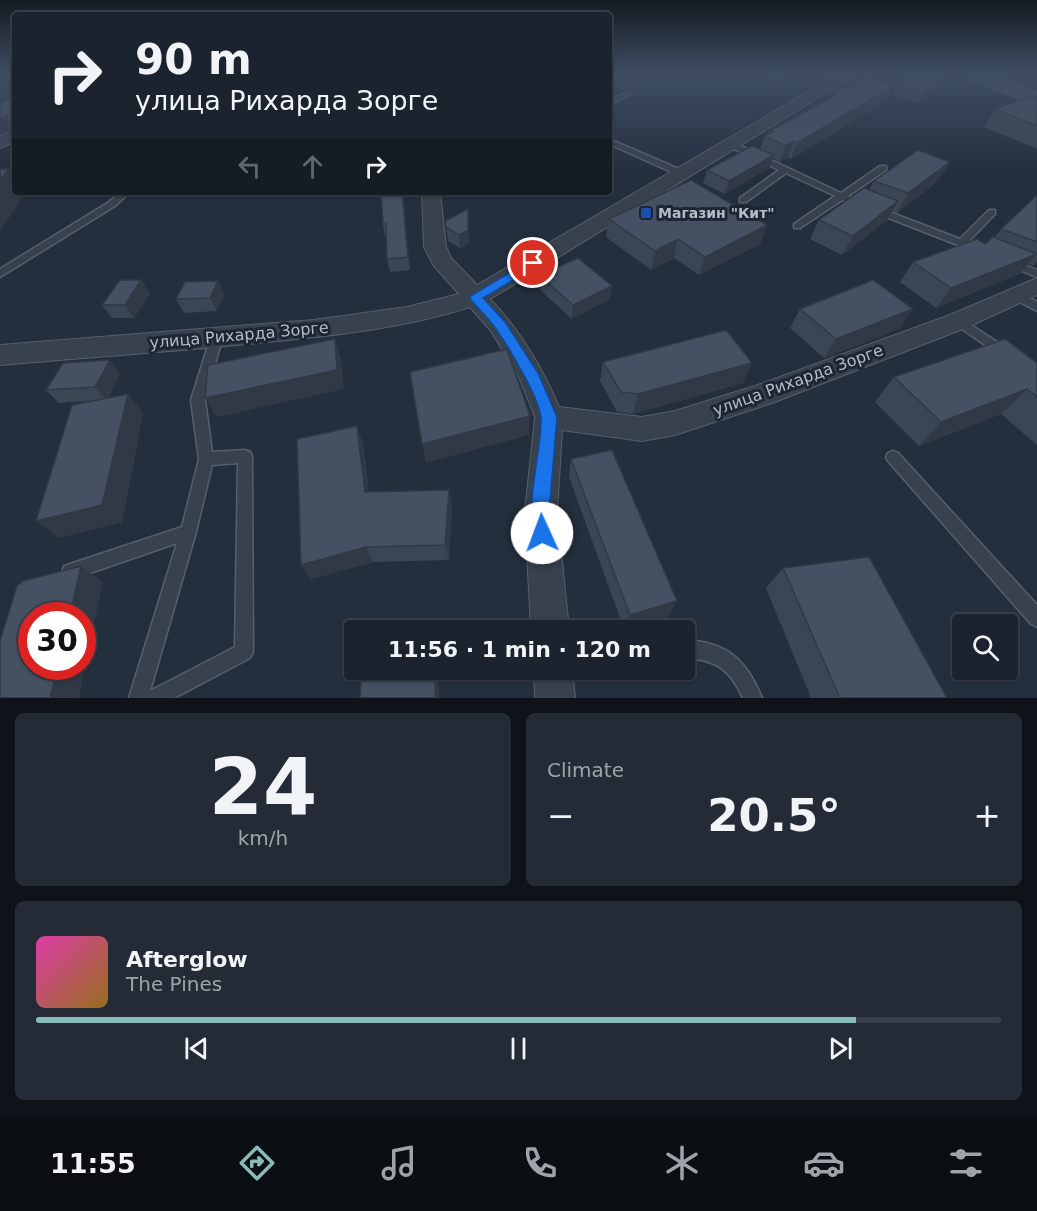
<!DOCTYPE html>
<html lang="en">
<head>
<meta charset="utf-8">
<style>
	body { margin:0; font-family:"DejaVu Sans",sans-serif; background:#242b36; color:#f1f3f6; height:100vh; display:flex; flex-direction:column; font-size:22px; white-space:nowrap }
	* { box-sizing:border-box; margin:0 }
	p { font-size:20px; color:#a0a4aa }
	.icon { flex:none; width:33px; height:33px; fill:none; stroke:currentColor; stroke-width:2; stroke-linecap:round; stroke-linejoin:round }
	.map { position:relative; height:698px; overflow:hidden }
	.panel { display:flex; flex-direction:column; gap:15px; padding:15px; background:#0f1319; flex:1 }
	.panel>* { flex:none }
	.top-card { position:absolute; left:12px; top:12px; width:600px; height:183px; border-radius:6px; box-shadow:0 2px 4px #0004,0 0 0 2px #39404a; background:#1b232e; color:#f1f3f6; overflow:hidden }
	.controls { position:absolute; left:952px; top:614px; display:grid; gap:12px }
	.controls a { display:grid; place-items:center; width:66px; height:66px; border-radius:6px; background:#1b232e; box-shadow:0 2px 4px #0004,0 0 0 2px #39404a; font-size:30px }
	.speed { position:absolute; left:18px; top:602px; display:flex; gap:12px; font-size:30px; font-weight:700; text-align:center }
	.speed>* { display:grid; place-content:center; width:78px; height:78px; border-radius:50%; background:#1b232e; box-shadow:0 2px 4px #0004,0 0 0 2px #39404a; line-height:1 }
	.speed .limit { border:9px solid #d22; background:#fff; color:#111 }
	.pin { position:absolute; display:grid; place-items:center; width:51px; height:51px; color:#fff; margin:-26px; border:3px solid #fff; border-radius:50%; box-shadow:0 2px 6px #0007 }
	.me { position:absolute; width:66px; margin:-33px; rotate:358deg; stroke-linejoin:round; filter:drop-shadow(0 0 4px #0008) }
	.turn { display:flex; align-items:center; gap:21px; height:126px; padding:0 24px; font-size:27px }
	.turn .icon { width:78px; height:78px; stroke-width:2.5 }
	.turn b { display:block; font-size:42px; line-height:51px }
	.lanes { display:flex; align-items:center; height:57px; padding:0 24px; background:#0003; justify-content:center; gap:30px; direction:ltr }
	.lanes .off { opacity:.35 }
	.big { font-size:45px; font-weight:700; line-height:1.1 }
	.panel .widget { flex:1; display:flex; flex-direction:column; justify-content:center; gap:9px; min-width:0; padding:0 21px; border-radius:9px; background:#242b36 }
	.panel .dial { align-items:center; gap:0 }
	.dial b { font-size:78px; line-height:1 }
	.song { display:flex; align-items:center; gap:18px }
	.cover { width:72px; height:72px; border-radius:9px; background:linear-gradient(135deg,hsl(320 70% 55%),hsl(40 70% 35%)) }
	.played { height:6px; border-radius:3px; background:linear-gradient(90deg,#8bbbb9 85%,#39404a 85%) }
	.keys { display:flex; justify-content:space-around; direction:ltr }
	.heat { display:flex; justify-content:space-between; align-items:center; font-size:33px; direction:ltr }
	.panel .tiles { flex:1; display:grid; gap:15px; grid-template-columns:1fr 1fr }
	.widget:last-child { grid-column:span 2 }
	.trip { position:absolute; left:344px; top:620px; width:351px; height:60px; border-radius:6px; background:#1b232e; box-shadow:0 2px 4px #0004,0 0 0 2px #39404a; font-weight:700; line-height:60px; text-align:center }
	.dock { display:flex; height:96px; justify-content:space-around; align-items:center; background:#0b0e12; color:#a0a4aa }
	.dock .icon { width:42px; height:42px }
	.dock .selected { color:#8bbbb9 }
	.dock b { font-size:27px; color:#f1f3f6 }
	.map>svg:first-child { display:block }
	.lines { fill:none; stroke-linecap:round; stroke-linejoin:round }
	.lane-casing { stroke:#565f6c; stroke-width:3 }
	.street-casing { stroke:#565f6c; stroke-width:2 }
	.secondary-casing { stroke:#565f6c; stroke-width:3 }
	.lane { fill:#38414e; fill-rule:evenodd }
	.street { fill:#38414e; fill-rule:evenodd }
	.secondary { fill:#465061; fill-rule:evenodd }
	.wall { fill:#3b4654 }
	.shaded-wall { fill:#303945 }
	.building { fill:#455162; stroke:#303945; stroke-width:1.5 }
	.route { fill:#1a73e8; stroke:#114b97; stroke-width:1.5 }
	.transit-dot { fill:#1a4fb4; stroke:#1d2633; stroke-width:2 }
	.labels { text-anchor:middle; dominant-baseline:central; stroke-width:6; stroke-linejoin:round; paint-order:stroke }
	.far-poi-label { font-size:14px; font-weight:bold; fill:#b4bcc9; stroke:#1d2633; text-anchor:start }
	.street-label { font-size:16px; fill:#b4bcc9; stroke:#1d2633 }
</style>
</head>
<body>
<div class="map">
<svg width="1037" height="698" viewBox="0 0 1037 698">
	<rect width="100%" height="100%" fill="#242f3e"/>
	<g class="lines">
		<g class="lane-casing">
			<g id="lane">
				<path d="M624,94L629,95L609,105V100Z"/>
				<path d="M609,139L686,172L687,174L680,176L609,144Z"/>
				<path d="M729,143H735L841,193L880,166H886V170L848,196L960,239L989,210H995V214L968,242L985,250L984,252H976L842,200L800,228H794V224L835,196L786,173L746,202H740V198L779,170L729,147Z"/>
				<path d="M121,192H130L115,206L0,277V269L109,202Z"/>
				<path d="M1009,259L1037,270V277L1005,264L1004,262Z"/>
				<path d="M1018,292L1037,302V311L1014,299L1013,296Z"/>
				<path d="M959,317L1009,350L1011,353L1009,356H1001L955,324L953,321Z"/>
				<path d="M216,335L222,339L205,400L212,452L245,450L250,452L252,456L253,652L250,658L174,698H129L177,543L70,580L64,578L62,572L64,566L70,564L182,527L199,459L191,400L210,339ZM238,463L235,647L150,691L196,532L212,465Z"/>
				<path d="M893,451L898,453L1037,605V627L1031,624L888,461L886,457L888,453Z"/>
				<path d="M684,640C727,642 746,659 762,698H743C730,669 715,659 684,658Z"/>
			</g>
		</g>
		<g class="street-casing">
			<g id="street">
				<path d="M837,75H855L490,299C520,330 542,367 559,407L642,417L675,411L755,386L950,315L1037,278V295L968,327L772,403L675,435L642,441L562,430L557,512L569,630H531L525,512L535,417L520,379L491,331L470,307C405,328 336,335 268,342C179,351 89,357 0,365V345L314,320L407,307L459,294L434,266L424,247L422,192H440L446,247L451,258L477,285Z"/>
				<path d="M15,129V141L0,148V136Z"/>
				<path d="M534,669H572L575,698H535Z"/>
			</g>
		</g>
		<g class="secondary-casing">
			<path id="secondary" d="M968,75H994L1037,92V105L971,79Z"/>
		</g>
		<use href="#lane" class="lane"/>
		<use href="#street" class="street"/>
		<use href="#secondary" class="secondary"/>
	</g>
	<g class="wall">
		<path d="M761,75H793L779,82Z"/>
		<path d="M942,84L918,103L893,95L897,86Z"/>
		<path d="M833,94L886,101L791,159L788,157L780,162L773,158L769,168L725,194L703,183L707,170L760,149L765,136L768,135L769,131L832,97Z"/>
		<path d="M15,96V144H14L6,131H7L0,134V103Z"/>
		<path d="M1037,97V149L984,127L995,109Z"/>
		<path d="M950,162L938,181L897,213L893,211L887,220L842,255L810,239L819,220L869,190L874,181Z"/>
		<path d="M403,192L410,270L390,272L387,259L386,237L385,238L383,224Z"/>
		<path d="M444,192H465L464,195L445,196Z"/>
		<path d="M1037,196V262L1033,266L1028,264L1021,273L936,308L900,282L913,262L985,244L995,237L1001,229Z"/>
		<path d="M609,219L767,225L760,244L699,275L674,258L651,270L606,237Z"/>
		<path d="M445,221L469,222V243L460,248L448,241Z"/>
		<path d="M539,275L610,299L572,319L539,289Z"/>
		<path d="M141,280L150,294L134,318H112L102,305Z"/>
		<path d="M225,294L217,311L184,313L176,299Z"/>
		<path d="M800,309H913L899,329L824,358L790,328Z"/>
		<path d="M603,362L743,383L633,414L617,412L600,381Z"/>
		<path d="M1037,363V445L1001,414L919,446L875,402L894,377Z"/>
		<path d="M120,373L108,398L143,413L122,522L59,538L91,401L59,403L46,390Z"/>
		<path d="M363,443L369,492L449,490L452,506L449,560L373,562L311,579L301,565Z"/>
		<path d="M571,459L669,616L624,629L569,477Z"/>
		<path d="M783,568L947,698H811L766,588Z"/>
	</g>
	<g class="shaded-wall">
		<path d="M781,75H793L779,82Z"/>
		<path d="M947,75L942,84L918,103L922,94Z"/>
		<path d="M893,86L886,101L791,159L797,143Z"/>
		<path d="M7,115L15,127L0,134V118Z"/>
		<path d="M794,141L788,157L780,162L786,146Z"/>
		<path d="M774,155L769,168L725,194L729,181Z"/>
		<path d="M950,162L938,181L897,213L908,193Z"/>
		<path d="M9,169L15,177V192L26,193L0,231V180Z"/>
		<path d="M402,192H403L410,270L408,257Z"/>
		<path d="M898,201L887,220L842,255L853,236Z"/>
		<path d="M468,209L469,243L460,248L459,235Z"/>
		<path d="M767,225L760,244L699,275L705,257Z"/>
		<path d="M678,239L674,258L651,270L655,251Z"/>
		<path d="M1037,254L1021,273L936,308L951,288Z"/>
		<path d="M141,280L150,294L134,318L125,305Z"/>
		<path d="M218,281L225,294L217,311L210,298Z"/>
		<path d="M612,286L610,299L572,319L573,305Z"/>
		<path d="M913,309L899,329L824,358L836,339Z"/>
		<path d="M335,339L341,359L344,389L217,417L205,398Z"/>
		<path d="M110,360L120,373L107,400L95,387Z"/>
		<path d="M752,363L743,383L633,414L638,394Z"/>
		<path d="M1027,389L1001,414L919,446L941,422Z"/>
		<path d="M128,394L143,413L122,522L59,538L36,521Z"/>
		<path d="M530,416L529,435L426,463L422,444Z"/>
		<path d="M357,426L363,443L371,508L365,492Z"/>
		<path d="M449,490L452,506L449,560L445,545Z"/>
		<path d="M366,547L373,562L311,579L301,565Z"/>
		<path d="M81,566L103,582L79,698H50L58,666H82V615H70Z"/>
		<path d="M677,601L669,616L624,629L630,615Z"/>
		<path d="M435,669H438L439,698H435Z"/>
	</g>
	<g class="building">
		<path d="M912,75H946L922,94L897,86Z"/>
		<path d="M865,77L893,86L797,143L794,141L786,146L765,136L772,132L769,131L837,95L833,94Z"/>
		<path d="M15,96V131H6L9,129L7,115L0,118V103Z"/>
		<path d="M1032,96L1037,97V126L995,109Z"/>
		<path d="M752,146L774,155L729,181L707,170Z"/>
		<path d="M918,150L950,162L908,193L874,181Z"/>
		<path d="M0,169H9L0,180Z"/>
		<path d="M691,180L767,225L705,257L678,239L655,251L609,219Z"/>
		<path d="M864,188L898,201L853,236L819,220Z"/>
		<path d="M381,192H402L408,257L387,259L386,224H383Z"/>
		<path d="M1036,196H1037V242L1001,229Z"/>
		<path d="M468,209V230L459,235L446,227L445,221Z"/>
		<path d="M993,237L1037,254L951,288L913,262L977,239L985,244Z"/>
		<path d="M578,258L612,286L573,305L539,275Z"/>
		<path d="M120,280H141L125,305H102Z"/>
		<path d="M873,280L913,309L836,339L800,309Z"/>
		<path d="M218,281L210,298L176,299L185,282Z"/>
		<path d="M726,330L752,363L638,394L621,392L603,362Z"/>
		<path d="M335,339L337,370L205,398L208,365Z"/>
		<path d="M1005,339L1037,363V397L1027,389L941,422L894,377Z"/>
		<path d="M507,349L530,416L422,444L410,372Z"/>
		<path d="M110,360L95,387L46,390L63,363Z"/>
		<path d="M128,394L102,505L36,521L72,405Z"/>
		<path d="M357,426L365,492L449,490L445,545L366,547L301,565L297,439Z"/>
		<path d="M612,450L677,601L630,615L571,459Z"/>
		<path d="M869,557L947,698H840L783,568Z"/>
		<path d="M81,566L70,615H32V666H58L50,698H0V641L17,586L23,581Z"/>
		<path d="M362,669H435V698H360Z"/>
	</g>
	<linearGradient id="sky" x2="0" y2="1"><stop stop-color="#141a22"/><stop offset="0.43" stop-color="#3f4d63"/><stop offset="1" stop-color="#3f4d63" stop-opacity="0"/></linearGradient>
	<rect width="1037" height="173" fill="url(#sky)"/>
	<path class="route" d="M533,259L537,260V266L483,298L505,322L538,373L557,417L549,512L551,533L548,539L542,542L536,539C523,510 542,452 541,419C541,400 508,346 496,329C488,317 477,308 469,297Z"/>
	<rect class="transit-dot" x="640" y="207" width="12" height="12" rx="3"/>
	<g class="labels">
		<g class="far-poi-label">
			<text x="658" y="213">Магазин "Кит"</text>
		</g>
		<g class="street-label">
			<text transform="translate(239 335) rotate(-5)">улица Рихарда Зорге</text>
			<text transform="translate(798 380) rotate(-20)">улица Рихарда Зорге</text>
		</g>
	</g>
</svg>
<div class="controls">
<a><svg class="icon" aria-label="search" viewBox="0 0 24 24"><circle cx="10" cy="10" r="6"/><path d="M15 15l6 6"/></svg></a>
</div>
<div class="speed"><div class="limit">30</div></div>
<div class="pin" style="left:533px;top:263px;background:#d93025"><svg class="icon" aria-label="arrive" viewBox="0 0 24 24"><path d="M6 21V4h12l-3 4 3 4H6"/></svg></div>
<svg class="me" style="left:542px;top:533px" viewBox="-20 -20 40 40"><circle r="19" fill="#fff"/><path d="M0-13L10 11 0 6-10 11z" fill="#1a73e8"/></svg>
<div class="trip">11:56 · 1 min · 120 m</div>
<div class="top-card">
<div class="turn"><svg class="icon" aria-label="right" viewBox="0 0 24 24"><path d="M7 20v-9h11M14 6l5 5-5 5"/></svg><div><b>90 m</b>улица Рихарда Зорге</div></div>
<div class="lanes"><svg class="icon off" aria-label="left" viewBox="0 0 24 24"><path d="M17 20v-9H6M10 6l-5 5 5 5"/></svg><svg class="icon off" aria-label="ahead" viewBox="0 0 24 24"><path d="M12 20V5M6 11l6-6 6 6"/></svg><svg class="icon" aria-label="right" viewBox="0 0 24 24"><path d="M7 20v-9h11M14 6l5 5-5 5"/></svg></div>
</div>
</div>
<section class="panel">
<div class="tiles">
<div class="widget dial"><b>24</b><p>km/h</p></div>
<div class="widget"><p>Climate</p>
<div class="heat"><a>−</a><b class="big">20.5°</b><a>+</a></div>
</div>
<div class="widget">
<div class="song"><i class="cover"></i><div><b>Afterglow</b><p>The Pines</p></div></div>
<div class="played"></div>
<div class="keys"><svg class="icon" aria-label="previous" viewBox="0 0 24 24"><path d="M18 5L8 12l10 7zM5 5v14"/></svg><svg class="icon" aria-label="pause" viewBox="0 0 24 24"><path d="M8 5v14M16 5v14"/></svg><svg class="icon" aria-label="next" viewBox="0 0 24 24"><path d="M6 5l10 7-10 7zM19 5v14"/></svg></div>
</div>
</div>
</section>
<nav class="dock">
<b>11:55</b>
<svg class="icon selected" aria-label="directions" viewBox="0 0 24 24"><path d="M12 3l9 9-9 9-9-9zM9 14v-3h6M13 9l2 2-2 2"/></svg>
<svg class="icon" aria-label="music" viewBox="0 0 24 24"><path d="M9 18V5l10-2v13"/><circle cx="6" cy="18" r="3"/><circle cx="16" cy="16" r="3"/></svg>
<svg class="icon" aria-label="phone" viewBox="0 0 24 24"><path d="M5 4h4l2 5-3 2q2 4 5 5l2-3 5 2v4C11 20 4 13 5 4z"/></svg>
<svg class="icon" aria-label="climate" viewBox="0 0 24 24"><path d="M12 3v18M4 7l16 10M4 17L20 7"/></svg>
<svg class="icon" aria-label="car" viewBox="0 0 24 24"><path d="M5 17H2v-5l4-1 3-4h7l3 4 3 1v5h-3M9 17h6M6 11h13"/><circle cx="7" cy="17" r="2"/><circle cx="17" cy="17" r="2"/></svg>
<svg class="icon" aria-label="filters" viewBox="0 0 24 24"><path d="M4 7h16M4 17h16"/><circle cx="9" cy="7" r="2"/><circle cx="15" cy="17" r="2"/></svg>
</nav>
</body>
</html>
